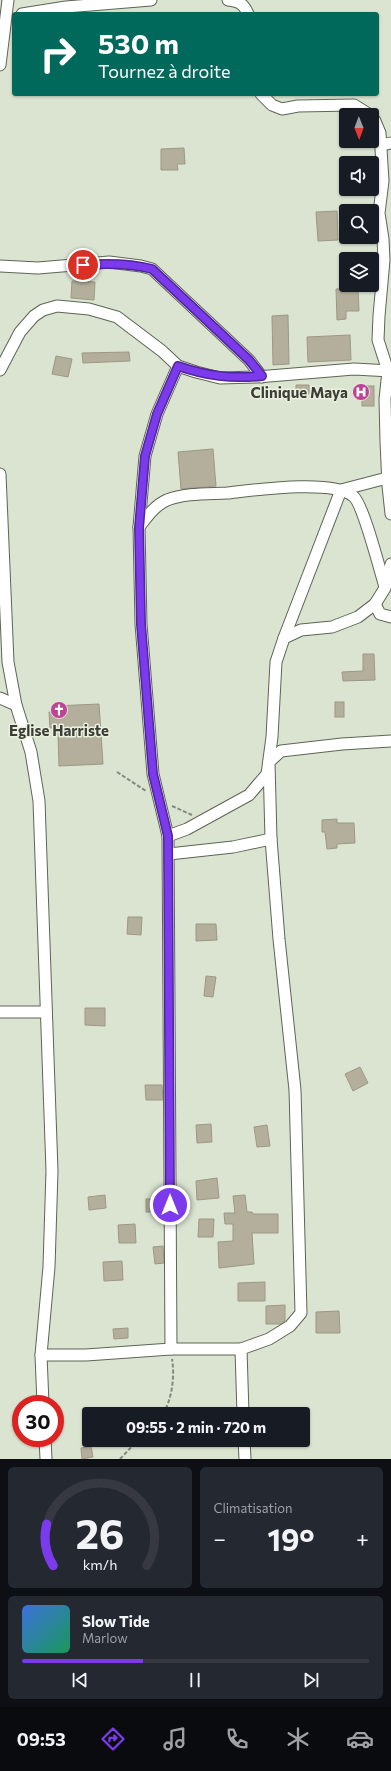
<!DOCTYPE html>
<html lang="fr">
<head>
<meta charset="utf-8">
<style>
	body { margin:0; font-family:Commissioner,sans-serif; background:#242831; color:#f1f3f6; height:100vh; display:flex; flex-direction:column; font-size:15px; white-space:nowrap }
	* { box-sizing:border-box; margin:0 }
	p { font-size:13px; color:#9ea1a6 }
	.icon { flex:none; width:22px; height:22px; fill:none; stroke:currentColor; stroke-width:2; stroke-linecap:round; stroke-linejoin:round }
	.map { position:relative; height:1459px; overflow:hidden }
	.sheet { display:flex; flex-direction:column; gap:8px; padding:8px; background:#0d0f14; flex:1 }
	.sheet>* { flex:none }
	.hud { position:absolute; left:12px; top:12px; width:367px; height:84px; border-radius:4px; box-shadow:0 1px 3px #0004; background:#00695c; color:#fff; overflow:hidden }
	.needle { width:26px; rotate:179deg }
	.controls { position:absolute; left:339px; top:108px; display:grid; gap:8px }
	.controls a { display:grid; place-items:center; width:40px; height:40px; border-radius:4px; background:#171b24; box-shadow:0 1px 3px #0004; font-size:20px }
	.speed { position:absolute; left:12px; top:1395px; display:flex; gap:8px; font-size:20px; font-weight:700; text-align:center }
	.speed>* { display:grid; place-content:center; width:52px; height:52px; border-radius:50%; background:#171b24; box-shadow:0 1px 3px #0004; line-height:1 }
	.speed .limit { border:6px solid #d22; background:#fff; color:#111 }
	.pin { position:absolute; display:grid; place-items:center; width:34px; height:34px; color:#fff; margin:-17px; border:2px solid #fff; border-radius:50%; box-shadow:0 1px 4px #0007 }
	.me { position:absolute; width:44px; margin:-22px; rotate:0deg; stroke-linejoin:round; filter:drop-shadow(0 0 3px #0008) }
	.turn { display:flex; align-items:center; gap:14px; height:84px; padding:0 20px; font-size:18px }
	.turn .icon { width:52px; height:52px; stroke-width:2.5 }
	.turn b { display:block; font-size:28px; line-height:34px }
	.big { font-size:30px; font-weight:700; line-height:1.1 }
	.sheet .tile { flex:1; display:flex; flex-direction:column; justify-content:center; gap:6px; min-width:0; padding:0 14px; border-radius:6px; background:#242831 }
	.sheet .dial { align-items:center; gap:0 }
	.dial svg { height:104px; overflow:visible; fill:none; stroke:#363941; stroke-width:7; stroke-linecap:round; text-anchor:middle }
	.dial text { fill:#f1f3f6; stroke:none }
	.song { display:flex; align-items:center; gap:12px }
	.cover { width:48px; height:48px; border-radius:6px; background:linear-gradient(135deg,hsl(220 70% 55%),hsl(150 70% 35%)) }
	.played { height:4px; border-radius:2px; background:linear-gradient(90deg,#7c3aed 35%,#363941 35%) }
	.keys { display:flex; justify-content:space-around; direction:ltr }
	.heat { display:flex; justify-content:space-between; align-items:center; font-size:22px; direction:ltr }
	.sheet .tiles { flex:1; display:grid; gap:8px; grid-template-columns:1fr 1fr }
	.tile:last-child { grid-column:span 2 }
	.trip { position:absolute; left:82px; top:1407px; width:228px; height:40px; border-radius:4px; background:#171b24; box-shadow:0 1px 3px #0004; font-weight:700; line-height:40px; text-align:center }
	.dock { display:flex; height:64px; justify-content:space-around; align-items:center; background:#090b0e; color:#9ea1a6 }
	.dock .icon { width:28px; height:28px }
	.dock .selected { color:#7c3aed }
	.dock b { font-size:18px; color:#f1f3f6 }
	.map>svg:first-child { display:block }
	.building { fill:#b3af9c; stroke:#9c9885 }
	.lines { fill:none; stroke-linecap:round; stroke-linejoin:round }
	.minor-casing { stroke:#5d6554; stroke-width:13 }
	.path { stroke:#83897c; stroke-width:2; stroke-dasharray:4 2; stroke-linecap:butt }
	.minor { stroke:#fff; stroke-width:11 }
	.route-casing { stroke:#51269a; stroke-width:10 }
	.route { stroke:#7c3aed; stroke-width:7 }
	.labels { text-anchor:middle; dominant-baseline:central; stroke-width:3; stroke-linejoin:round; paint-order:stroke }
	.poi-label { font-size:15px; font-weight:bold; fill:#3a3e36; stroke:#e9f1de; text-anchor:end }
</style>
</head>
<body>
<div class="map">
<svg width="391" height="1459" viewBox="0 0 391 1459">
	<rect width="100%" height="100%" fill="#dbe4d1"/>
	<g class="building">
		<path d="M184,148L185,164H177L178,170H161V149Z"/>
		<path d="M337,211L338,240L318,241L316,212Z"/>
		<path d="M72,281L95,282L94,300L71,298Z"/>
		<path d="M358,288L359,311H346V319L337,320L336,289Z"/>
		<path d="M288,315L289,364L273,365L272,316Z"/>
		<path d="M350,335L351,360L308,362L307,337Z"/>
		<path d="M129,352L130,361L83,363L82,353Z"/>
		<path d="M56,356L72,359L68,377L52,374Z"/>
		<path d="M296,385H309V394L296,395Z"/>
		<rect x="362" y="386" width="12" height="20"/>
		<path d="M213,449L216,486L181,489L178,452Z"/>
		<path d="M363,654H374L375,680L343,681L342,672L363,671Z"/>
		<rect x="335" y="702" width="9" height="15"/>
		<path d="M99,704L103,764L59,766L58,734L56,735L55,728H50L49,712H54V706Z"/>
		<path d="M337,819V823H354L355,843L337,844V848L327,849L325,832H322V820Z"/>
		<path d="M128,917H142L141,935L127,934Z"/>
		<path d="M196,924H216L217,940L196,941Z"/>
		<path d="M206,976L216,977L213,997L204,996Z"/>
		<path d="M85,1008H105V1026L85,1025Z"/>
		<path d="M360,1067L368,1083L353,1091L345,1074Z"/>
		<path d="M145,1085H162L163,1100H146Z"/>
		<path d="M211,1124L212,1142L197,1143L196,1125Z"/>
		<path d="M267,1125L270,1146L257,1147L254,1127Z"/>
		<path d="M217,1178L219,1198L197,1200L196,1181Z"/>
		<path d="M105,1195L106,1208L89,1210L88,1197Z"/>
		<path d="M245,1195L247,1212H252L253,1214H278V1233H252L254,1264L219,1268L218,1242L233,1241V1224H225L224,1213H235L233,1196Z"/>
		<rect x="146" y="1199" width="17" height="13"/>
		<path d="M199,1219H214L213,1237H198Z"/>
		<path d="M135,1224L136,1243H119L118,1225Z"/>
		<path d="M163,1246L164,1263L155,1264L153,1247Z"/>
		<path d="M122,1261L123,1280L104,1281L103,1262Z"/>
		<path d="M265,1282V1301H238V1283Z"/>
		<path d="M285,1305V1321L281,1324H266V1306Z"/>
		<path d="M339,1311L340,1333H316V1312Z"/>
		<path d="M128,1328V1338L114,1339L113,1329Z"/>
		<path d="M91,1446L93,1457L82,1459L81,1448Z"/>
	</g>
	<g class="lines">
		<g class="minor-casing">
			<g id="minor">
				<path d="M228,0C239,1 244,4 248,14"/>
				<path d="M22,14L66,7L151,0"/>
				<path d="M0,65L8,0"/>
				<path d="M261,94L272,105L282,109L298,106L354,105L370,115"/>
				<path d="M372,117L375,121L380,133L383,181L379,213L383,239L384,260L379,316L378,340L388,371L385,399L386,441L388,486L391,514"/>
				<path d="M381,145L391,143"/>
				<path d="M0,266L38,268L109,262L141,266L152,269L249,360L262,377"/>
				<path d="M0,370L20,332L34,316L43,310L57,306L89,309L117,317L162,351L178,366L196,372L220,378L257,377L354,369L391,371"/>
				<path d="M0,474L8,662L16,705L31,752L39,801L52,1171L49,1267L41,1355L43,1404"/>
				<path d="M139,527C147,517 154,506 167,500C185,493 208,494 227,493C255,490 333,479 353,496C363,503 380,571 385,587"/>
				<path d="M375,604L380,614L391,617"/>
				<path d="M284,638L341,490L387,478"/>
				<path d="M0,698L16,705"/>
				<path d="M168,836L187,829L249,795L267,774L272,737L276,662L284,638L301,630L332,627L358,617L375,604L385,588L391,564"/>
				<path d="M169,854L233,847L271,839"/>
				<path d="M0,1012H46"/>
				<path d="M171,1349L168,836L153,774L141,624L139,527L145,456L157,414L178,366"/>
				<path d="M241,1349L243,1414"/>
				<path d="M41,1355H86L171,1349H241L269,1339L290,1326L301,1313L295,1090L279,939L271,839L269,762L281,751L342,744L391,741"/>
				<path d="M45,1438L46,1459"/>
				<path d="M244,1440L245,1459"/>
			</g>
		</g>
		<g class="path">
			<path d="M117,772L146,791"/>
			<path d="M172,806L192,815"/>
			<path d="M163,1414C172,1399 175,1376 172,1359"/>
			<path d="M120,1459L138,1440"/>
		</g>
		<use href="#minor" class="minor"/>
	</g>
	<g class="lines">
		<g class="route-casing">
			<path id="route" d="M83,265C107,263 129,263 152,269L249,360L262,376C231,379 207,376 178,366L157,414L145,456L139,528L141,624L153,774L168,836L170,1205"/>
		</g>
		<use href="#route" class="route"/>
	</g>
	<defs>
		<g id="hospital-disc" transform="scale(0.9)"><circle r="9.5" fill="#be4395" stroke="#e9f1de"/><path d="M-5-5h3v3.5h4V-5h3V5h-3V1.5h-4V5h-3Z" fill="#fff"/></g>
		<g id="church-disc" transform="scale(0.9)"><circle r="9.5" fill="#be4395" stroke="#e9f1de"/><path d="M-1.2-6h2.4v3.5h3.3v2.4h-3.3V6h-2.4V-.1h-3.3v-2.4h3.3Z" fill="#fff"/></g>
	</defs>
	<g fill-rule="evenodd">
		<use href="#hospital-disc" x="361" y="392"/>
		<use href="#church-disc" x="59" y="710"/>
	</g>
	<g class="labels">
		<g class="poi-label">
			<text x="348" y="392">Clinique Maya</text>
			<text x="59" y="730" text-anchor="middle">Eglise Harriste</text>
		</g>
	</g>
</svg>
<div class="controls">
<a><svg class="needle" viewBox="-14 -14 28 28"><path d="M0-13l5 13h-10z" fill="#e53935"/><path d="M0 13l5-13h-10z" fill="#9ea1a6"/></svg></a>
<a><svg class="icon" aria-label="sound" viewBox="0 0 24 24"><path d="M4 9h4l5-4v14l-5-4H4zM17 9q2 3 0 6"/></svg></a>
<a><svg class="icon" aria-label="search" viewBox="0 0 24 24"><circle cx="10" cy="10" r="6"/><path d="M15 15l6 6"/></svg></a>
<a><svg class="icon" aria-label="layers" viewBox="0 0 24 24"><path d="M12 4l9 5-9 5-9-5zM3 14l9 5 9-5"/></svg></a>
</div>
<div class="speed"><div class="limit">30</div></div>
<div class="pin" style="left:83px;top:265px;background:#d93025"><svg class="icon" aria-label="arrive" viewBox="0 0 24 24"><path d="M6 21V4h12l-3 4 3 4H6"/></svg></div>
<svg class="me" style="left:170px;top:1205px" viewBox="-20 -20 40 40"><circle r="17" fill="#7c3aed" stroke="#fff" stroke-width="3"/><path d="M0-11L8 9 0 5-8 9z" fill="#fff"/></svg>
<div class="trip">09:55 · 2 min · 720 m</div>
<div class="hud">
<div class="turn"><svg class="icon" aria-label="right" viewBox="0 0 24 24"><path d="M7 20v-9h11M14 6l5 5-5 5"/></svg><div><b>530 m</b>Tournez à droite</div></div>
</div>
</div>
<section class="sheet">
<div class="tiles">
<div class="tile dial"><svg viewBox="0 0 100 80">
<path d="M14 69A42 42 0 1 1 86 69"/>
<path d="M14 69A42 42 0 0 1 9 37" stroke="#7c3aed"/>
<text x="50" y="56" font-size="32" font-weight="700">26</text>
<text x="50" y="72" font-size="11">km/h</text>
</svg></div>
<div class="tile"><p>Climatisation</p>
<div class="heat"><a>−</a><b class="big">19°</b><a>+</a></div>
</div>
<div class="tile">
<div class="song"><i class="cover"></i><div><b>Slow Tide</b><p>Marlow</p></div></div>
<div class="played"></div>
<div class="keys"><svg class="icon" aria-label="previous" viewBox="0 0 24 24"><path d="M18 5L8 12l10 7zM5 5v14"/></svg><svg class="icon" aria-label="pause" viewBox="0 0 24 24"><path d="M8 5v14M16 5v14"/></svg><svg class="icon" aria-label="next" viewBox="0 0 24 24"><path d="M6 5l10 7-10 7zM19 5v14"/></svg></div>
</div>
</div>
</section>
<nav class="dock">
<b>09:53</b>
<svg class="icon selected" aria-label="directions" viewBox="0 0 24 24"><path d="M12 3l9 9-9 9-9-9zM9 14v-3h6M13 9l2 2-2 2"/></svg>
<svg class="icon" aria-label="music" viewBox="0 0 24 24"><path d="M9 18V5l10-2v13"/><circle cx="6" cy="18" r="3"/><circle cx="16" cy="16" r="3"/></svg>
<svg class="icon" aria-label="phone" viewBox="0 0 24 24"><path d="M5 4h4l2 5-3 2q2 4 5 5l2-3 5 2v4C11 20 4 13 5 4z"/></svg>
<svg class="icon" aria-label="climate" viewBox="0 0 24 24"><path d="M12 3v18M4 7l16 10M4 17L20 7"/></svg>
<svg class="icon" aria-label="car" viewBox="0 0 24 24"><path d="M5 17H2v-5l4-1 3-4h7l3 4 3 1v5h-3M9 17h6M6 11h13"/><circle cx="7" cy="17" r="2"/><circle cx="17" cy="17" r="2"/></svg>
</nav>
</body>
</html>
